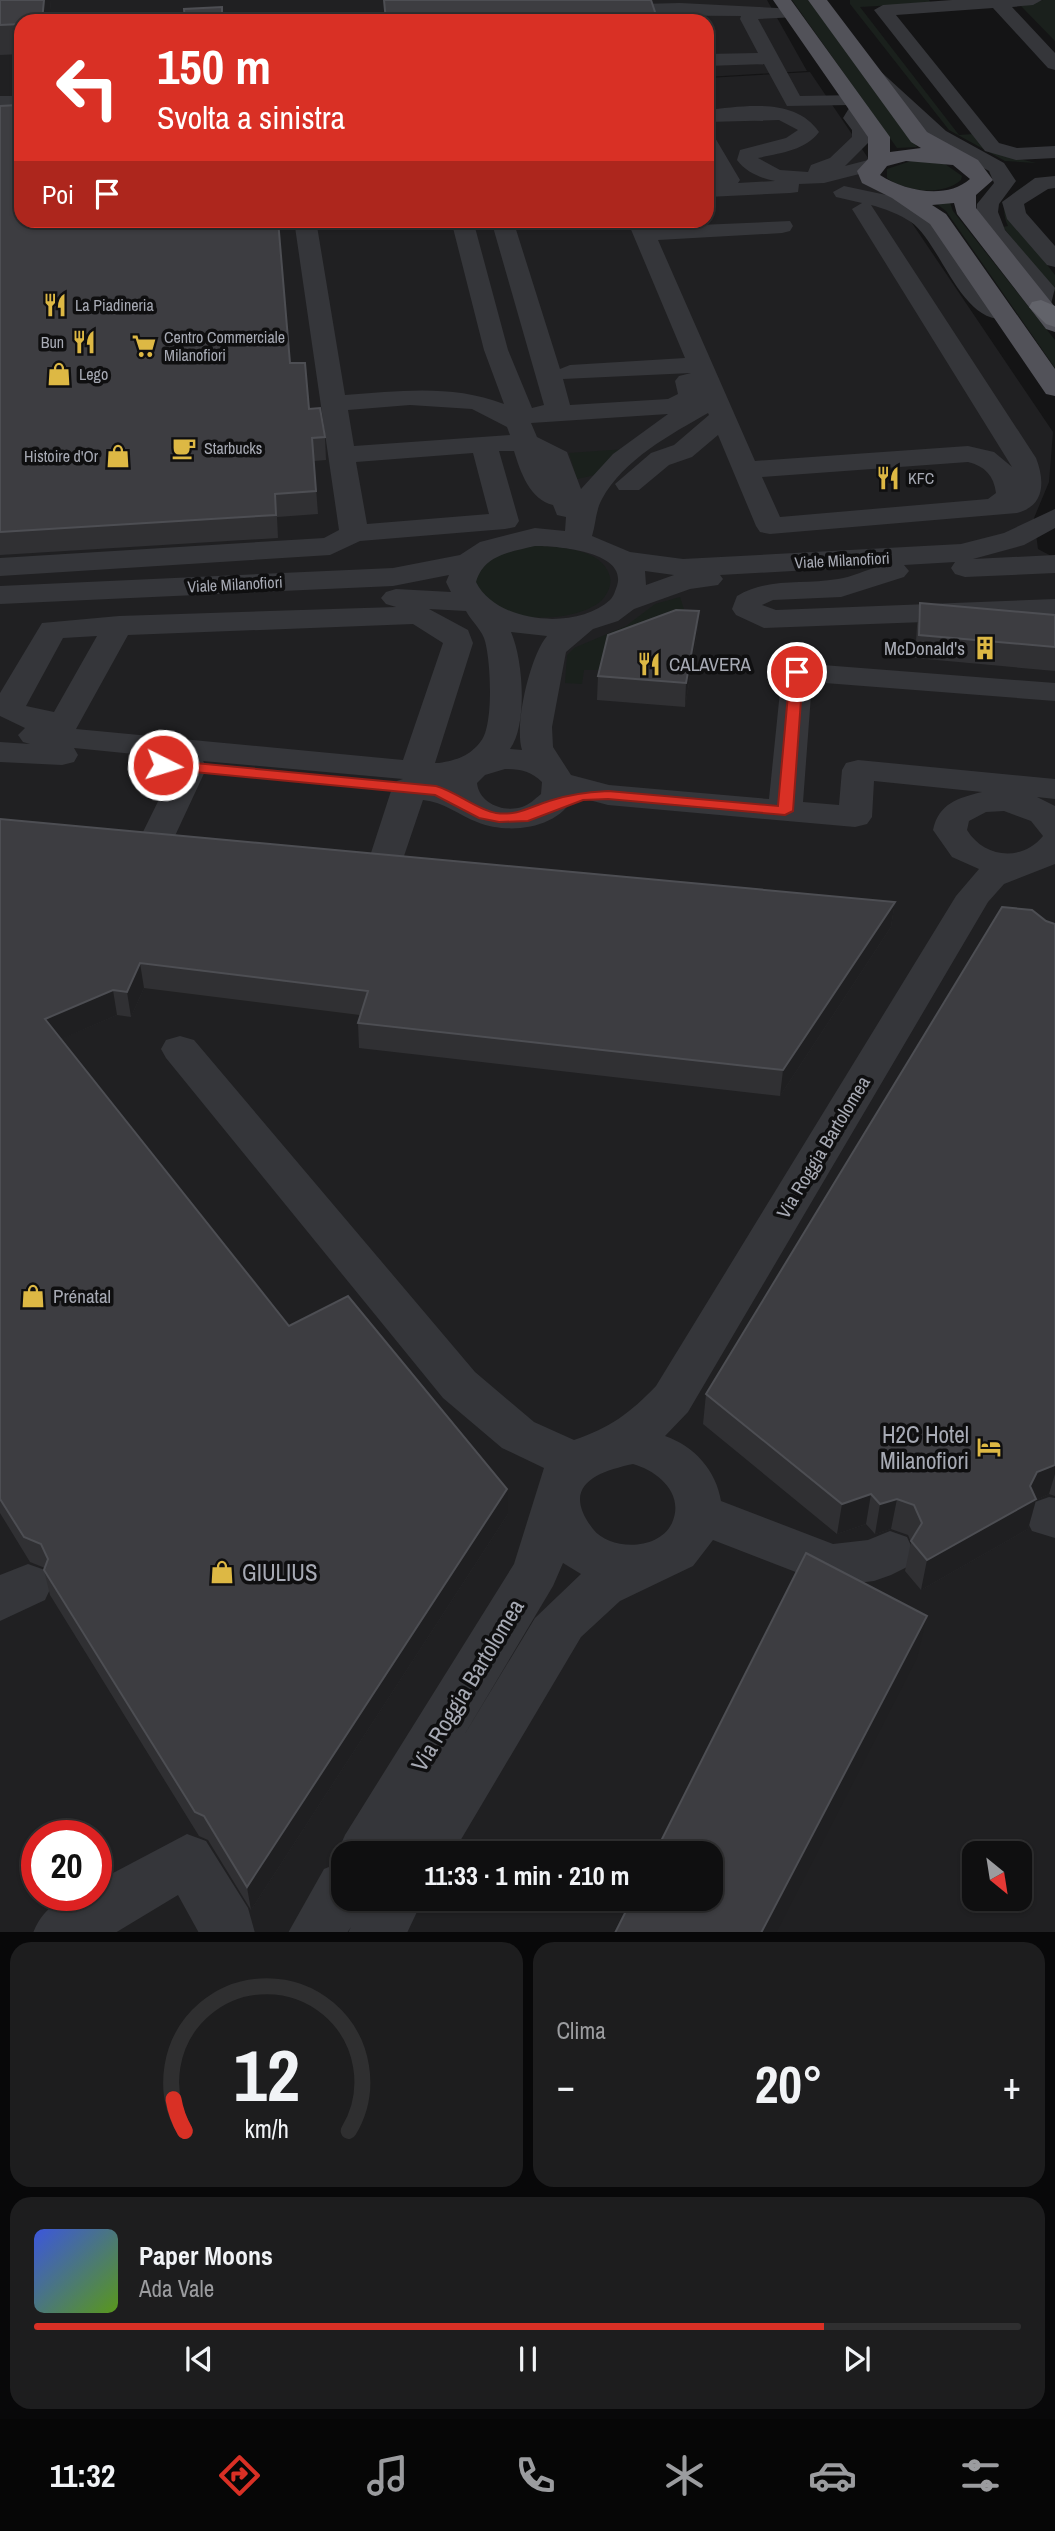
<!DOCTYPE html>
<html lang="it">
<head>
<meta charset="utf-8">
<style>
	body { margin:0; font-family:"Archivo Narrow",sans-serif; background:#1d1d1e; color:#f1f3f6; height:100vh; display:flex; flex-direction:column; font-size:26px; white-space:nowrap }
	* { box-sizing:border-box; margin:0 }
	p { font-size:23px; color:#9b9c9f }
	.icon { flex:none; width:38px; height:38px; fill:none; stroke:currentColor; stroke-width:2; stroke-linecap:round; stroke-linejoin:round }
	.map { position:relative; height:1932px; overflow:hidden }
	.details { display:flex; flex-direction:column; gap:10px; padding:10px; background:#080809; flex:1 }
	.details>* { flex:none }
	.banner { position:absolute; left:14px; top:14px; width:700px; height:214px; border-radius:21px; box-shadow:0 2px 5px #0004,0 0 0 2px #2f2f30; background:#d93025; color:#fff; overflow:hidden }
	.needle { width:46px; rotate:150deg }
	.controls { position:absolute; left:962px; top:1841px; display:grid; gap:14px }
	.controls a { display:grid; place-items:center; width:70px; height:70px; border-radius:14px; background:#0f0f10; box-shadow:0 2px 5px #0004,0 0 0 2px #2f2f30; font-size:35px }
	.speed { position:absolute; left:21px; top:1820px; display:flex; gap:14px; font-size:35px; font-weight:700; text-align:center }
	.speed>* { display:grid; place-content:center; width:91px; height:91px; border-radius:50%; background:#0f0f10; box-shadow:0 2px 5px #0004,0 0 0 2px #2f2f30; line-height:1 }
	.speed .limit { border:10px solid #d22; background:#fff; color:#111 }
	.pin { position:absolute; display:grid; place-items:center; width:60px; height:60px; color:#fff; margin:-30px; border:4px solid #fff; border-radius:50%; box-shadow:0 2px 7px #0007 }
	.me { position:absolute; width:77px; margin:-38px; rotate:95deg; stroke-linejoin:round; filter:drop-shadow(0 0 5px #0008) }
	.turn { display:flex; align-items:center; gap:24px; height:147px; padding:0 28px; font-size:32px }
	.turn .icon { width:91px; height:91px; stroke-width:2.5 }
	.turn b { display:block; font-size:49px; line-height:60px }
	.then { display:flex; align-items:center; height:66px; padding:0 28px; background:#0003; gap:14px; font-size:26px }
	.big { font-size:52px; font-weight:800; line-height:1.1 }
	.details .tile { flex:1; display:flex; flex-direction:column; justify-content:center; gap:10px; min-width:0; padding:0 24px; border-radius:21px; background:#1d1d1e }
	.details .dial { align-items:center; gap:0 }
	.dial svg { height:182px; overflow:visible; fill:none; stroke:#2f2f30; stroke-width:7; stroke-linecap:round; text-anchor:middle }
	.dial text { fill:#f1f3f6; stroke:none }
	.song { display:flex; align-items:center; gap:21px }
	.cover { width:84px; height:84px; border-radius:10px; background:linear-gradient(135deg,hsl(230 70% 55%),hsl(90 70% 35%)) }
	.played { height:7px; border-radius:4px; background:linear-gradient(90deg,#d93025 80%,#2f2f30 80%) }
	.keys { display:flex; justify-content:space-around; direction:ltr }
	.heat { display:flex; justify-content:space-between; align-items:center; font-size:38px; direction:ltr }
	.details .tiles { flex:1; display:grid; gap:10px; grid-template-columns:1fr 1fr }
	.tile:last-child { grid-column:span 2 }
	.trip { position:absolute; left:331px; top:1841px; width:392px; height:70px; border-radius:21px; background:#0f0f10; box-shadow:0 2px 5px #0004,0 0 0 2px #2f2f30; font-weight:800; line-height:70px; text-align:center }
	.tabs { display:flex; height:112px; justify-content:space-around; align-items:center; background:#060606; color:#9b9c9f }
	.tabs .icon { width:49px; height:49px }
	.tabs .on { color:#d93025 }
	.tabs b { font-size:32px; color:#f1f3f6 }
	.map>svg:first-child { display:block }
	.built { fill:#202022; fill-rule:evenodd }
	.green { fill:#1a201c }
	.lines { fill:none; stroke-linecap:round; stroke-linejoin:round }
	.minor { fill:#35363a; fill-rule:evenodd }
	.major { fill:#525259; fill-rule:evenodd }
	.highway { fill:#62636a; fill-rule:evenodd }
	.wall { fill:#303033 }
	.shaded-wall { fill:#1f1f21 }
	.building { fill:#3d3d41; stroke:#4d4e53; stroke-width:2 }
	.route { fill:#d93025; stroke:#8d1f18; stroke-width:2 }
	.labels { text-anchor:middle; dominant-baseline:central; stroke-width:7; stroke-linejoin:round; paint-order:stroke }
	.far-poi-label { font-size:16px; fill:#a7aab4; stroke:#0f0f10; text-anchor:start }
	.far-street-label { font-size:16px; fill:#a7aab4; stroke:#0f0f10 }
	.poi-label { font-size:19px; fill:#a7aab4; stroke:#0f0f10; text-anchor:start }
	.street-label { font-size:19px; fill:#a7aab4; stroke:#0f0f10 }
	.near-poi-label { font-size:23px; fill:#a7aab4; stroke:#0f0f10; text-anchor:end }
	.near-street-label { font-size:23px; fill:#a7aab4; stroke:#0f0f10 }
</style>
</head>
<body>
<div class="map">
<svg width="1055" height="1933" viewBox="0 0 1055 1933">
	<rect width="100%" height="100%" fill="#141415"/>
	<g class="built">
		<path d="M0,0H767L807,71L707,77V21H21V113L0,114Z"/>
		<path d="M810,72L1053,432L1049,482L1034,518L1038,549L1055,558V1932H0V115L21,220H707V78ZM37,1836H96V1895H37ZM343,1853H710V1899H343ZM975,1853H1020V1899H975Z"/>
	</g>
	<g class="green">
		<path d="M792,0H809L917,147L897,148Z"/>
		<path d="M850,0H929L931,3L860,7L959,135L973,134L991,152L1036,163L1005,161L949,130L850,4Z"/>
		<path d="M1043,0H1055V41L1021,6Z"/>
		<path d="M911,161L945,164L962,176L961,180C943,196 906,192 887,178V169Z"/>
		<path d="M1033,182H1041L1011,218L1055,275V292L1003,227L1008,226C997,203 1012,191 1033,182Z"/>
		<path d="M949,200L953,211L1055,340V368L946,211L933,201Z"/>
		<path d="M626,449L595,475L577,479L569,453Z"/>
		<path d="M530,546C554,546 603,547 610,577C612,586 607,595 601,601C576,622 514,623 488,604C482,599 477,587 473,581L490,558Z"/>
		<path d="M680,597L691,631L604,670H584L582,684L565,683L567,655L574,648L626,626L655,604Z"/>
	</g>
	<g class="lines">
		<g class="minor">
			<path d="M952,0H1042L1033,5L1012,7L1055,53V70L1048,68L993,8L896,15L999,143L1017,148L1055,146V158L1016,160L985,151L874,10L883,5Z"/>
			<path d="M680,3L797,9L800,13L797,17L758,19L800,96L859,95L862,99L860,102L869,108L863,118L872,130V139L845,166L872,159L883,165L879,169L824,183L799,184L798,192L790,193L707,197V176L716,175L707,159V134L714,136L740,180L738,183L775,181C760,178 746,172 737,160L740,150L786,138L798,130L779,120L707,122V110C744,106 795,97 819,132C805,151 779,153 758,158L780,170L808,172L811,165L830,158L852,137V130L843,118L851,105L787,106L764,64L707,66V54L758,53L740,19L741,16L603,15L594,10L603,5Z"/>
			<path d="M433,12L439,13L442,17L439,21H343L352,16Z"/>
			<path d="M872,68L879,70L946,131L1004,163L1016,181L999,204L998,212L1005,230L1055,288L1049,312H1033L1029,307L1033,292C1016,272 972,231 977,204L994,183L989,171L932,139L865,78L862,74Z"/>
			<rect x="0" y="96" width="21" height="12"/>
			<path d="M1055,176V188L1048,189L1024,204L1026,213L1055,246V267L1047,265L1007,219L1002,202L1035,178Z"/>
			<path d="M844,186L891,196L928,213L988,296L1015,313L1011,318C962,330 942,244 911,222C901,215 883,208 871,205L1036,458C1045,481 1045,506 1017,513L770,534L760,532L756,526L718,435L692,457L669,465L639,490H619L615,484L651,453L674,445L709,415L708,413C671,434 623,460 602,499C595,512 596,524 592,536L630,552L683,559L961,544L1004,533L1055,509V528L1024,545L973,559L1055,555V573L965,577L955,574L951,568L955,562L904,565L909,571L904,577L841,597L773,600L762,605L776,610L1055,599V617L764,628L736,615L732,609L737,596C770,577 802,585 838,579C852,577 866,570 880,566L720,575L723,579L718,585L690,589L634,609L618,621L593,629L566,652L552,727L553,747L571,775L609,785L769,799L782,672L786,665L797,663L1055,683V701L812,682L803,802L839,805L842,770L846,763L858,760L1055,779V799L1037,797L1055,806V864L1004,884L988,902L688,1412L665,1436C694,1446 716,1470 721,1501L833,1544L868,1540L890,1531L907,1537L914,1552L907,1567L891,1575L874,1581L832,1586L713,1540L693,1566L620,1601L581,1637L453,1853H396L401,1842L394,1853H343V1899H423L407,1933H348L351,1927L347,1933H288L324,1869L341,1862L337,1853L345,1835L514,1564L544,1468L502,1448L443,1398L166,1058L161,1049L166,1040L180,1036L194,1040L475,1372L534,1422L574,1440C610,1428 630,1413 656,1386L956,896L979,869L952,857L933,830C939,803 958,798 982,792L874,781L872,817L867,824L855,827L608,805L574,796C559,829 508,835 477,822C459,815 444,802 423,800L404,856L399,864L387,867L375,864L370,856L392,788L397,781L403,779L203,761L207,767L174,838L169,845L157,848L145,845L140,838L175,767L184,759L74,748L78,755L74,762L62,765L0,762V742L30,744L23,742L18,735L25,728L0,716V693L42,623L119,616L396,607L386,604L381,598L386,592L396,589L451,592L446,582L449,575L393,586L0,604V586L393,568L460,555L480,542L535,528L565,531L566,517L557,515L553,505C530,500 520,471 514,451H499L519,521L515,527L505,529L360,541L330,555L0,576V558L324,538L339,530L294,220H316L345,395C400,391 452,384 504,404L484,350L451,220H473L508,350L532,408L544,405L491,220H513L560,369L570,365L685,358L627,220H649L652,227L790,221L793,226L790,231L782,233L658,240L755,461L968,446L994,452L1012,467L852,209L862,203L836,197L833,192ZM691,373L679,376L675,381L678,394L668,399L570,405L563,379ZM410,405L472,409L507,427L510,435L354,446L348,410ZM668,414L613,454L581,489L567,452L537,437L531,423ZM473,453L489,514L367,524L356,462ZM968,462C985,466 994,476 996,493L988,499L780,517L762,477ZM535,546C556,546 628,551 617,586C615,591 614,596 610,600C576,631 496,623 476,582C484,555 510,552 535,546ZM645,571L674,575L646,585ZM429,609L466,611C470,619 480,628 484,638C491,657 494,725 481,741C470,756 457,760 439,763H435L473,643L468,630ZM413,624L443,643L403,760L76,729L128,635ZM511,632L547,636C530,656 514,725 522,750L510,749C528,724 523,659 511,632ZM97,636L54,712L26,706L63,638ZM505,769C520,769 531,771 542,782L541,794C535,799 529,805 522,807C503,813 479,803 477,783L485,775ZM1004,811L1031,821L1043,836C1022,862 984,858 967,830L969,821L986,812ZM633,1464C658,1471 685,1494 672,1523C659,1551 610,1551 593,1529C560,1486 596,1472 633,1464ZM563,1563L581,1574L535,1618L463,1737L553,1586Z"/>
			<path d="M1049,1497L1055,1498V1538L1032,1531L1025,1517L1032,1503Z"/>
			<path d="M28,1564L45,1570L52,1585L45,1600L0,1621V1575Z"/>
			<path d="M187,1834L206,1841L248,1908L255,1933H199L178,1895L115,1933H33C45,1903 66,1895 96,1895V1882Z"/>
		</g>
		<path class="major" d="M773,0H791L890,137V152L921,148L911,142L808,0H827L927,132L978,160L993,180L976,195V208L1055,307V332L1046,329L957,214L954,203L932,205L946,214L1055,369V396L1046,394L930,224L892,198L862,183L857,171L868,159V137ZM906,161L953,165L970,179C946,200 905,191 880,175L887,166Z"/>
		<path class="highway" d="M1041,300L1055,306V327L1046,324L1029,307L1032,302Z"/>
	</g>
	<g class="wall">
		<path d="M0,0H51L49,21H21V54L0,55Z"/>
		<path d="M18,105L290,363L309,409L325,437L326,460L314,461L318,514L277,517L278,538L0,555V106Z"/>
		<path d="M920,603L1055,615V671L915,658L917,626Z"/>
		<path d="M699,611L697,635L685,707L597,700L598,676Z"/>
		<path d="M0,819L895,902L891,927L780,1096L359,1048L358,1023L360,1015L144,988L131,1017L117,1015L61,1039L289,1326L508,1514L251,1910L208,1840L199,1836L50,1595L44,1570L45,1568L30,1562L0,1513Z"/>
		<path d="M1046,921L1055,924V1496L1049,1494L1036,1500L1028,1529L921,1590L905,1571L911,1542L908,1535L891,1529L875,1534L866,1524L837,1534L703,1424L706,1394Z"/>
	</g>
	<g class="shaded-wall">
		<path d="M44,0H51L49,21H42Z"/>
		<path d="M699,611L697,635L685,707L686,683Z"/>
		<path d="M895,902L891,927L780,1096L783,1070Z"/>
		<path d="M140,963L144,988L131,1017L127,992Z"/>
		<path d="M113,990L117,1015L50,1044L45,1019Z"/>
		<path d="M1055,1465V1474L1049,1494L1036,1500L1028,1529L921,1590L927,1560L1030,1486L1037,1472Z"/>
		<path d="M507,1489L508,1514L251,1910L247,1887Z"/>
		<path d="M871,1494L866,1524L837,1534L842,1504Z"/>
		<path d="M897,1499L891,1529L875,1534L880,1504Z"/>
		<path d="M927,1616L917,1658L776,1933H761Z"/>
	</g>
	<g class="building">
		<path d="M0,0H44L42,21H21V24L0,25Z"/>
		<path d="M384,0H651L658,21H386Z"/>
		<path d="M222,7V15L240,14V21H185L184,9Z"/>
		<path d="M21,100V220H278L290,363H305L309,409L320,408L325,437L312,438L316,491L275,494L276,515L0,532V106L18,105Z"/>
		<path d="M920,603L1055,615V647L919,635Z"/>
		<path d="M676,610L699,611L686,683L598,676L608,635Z"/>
		<path d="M0,819L895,902L783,1070L358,1023L368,991L140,963L127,992L113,990L45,1019L289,1326L348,1296L507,1489L247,1887L204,1816L195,1812L44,1570L48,1559L41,1544L24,1537L0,1499Z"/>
		<path d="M1002,907L1032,910L1046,921L1055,924V1465L1037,1472L1030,1486L1036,1499L927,1560L911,1541L922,1523L914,1505L897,1499L880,1504L871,1494L842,1504L706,1394Z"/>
		<path d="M806,1553L927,1616L761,1933H615L632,1899H710V1853H655Z"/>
	</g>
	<path class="route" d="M797,668L803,672L793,811L785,815L608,799L583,800L528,821L499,822L479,818L435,795L163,769L156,765L163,760L436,786C457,792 477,810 496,813C517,816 530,807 549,801C569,794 588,792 608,791L778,806L790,672Z"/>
	<defs>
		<g id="restaurant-bare" transform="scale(1.89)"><path d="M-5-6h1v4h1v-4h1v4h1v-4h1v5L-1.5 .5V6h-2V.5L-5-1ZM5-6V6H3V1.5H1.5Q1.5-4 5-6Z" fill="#ddb844" stroke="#0f0f10" stroke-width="2.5" paint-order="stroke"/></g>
		<g id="supermarket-bare" transform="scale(1.89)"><path d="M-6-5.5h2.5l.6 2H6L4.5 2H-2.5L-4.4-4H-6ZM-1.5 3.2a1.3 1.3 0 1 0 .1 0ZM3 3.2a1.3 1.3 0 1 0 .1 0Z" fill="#ddb844" stroke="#0f0f10" stroke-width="2.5" paint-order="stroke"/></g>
		<g id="shop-bare" transform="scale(1.89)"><path d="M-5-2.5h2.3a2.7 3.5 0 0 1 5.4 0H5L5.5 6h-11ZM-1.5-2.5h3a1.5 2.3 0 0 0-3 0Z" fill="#ddb844" stroke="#0f0f10" stroke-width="2.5" paint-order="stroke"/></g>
		<g id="cafe-bare" transform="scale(1.89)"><path d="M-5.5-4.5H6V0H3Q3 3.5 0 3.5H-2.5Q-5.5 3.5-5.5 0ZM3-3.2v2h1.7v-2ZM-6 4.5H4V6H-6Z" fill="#ddb844" stroke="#0f0f10" stroke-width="2.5" paint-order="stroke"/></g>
		<g id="building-bare" transform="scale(1.89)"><path d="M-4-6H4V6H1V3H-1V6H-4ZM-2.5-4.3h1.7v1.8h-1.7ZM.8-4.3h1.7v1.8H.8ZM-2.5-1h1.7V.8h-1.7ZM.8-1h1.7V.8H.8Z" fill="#ddb844" stroke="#0f0f10" stroke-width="2.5" paint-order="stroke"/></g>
		<g id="hotel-bare" transform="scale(1.89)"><path d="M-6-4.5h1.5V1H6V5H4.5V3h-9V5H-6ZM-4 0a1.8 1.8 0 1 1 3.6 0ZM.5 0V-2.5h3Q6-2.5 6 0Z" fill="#ddb844" stroke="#0f0f10" stroke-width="2.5" paint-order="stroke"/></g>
	</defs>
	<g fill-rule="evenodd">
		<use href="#restaurant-bare" x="55" y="305"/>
		<use href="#restaurant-bare" x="84" y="342"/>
		<use href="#supermarket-bare" x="144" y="346"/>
		<use href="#shop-bare" x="59" y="374"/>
		<use href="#cafe-bare" x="184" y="448"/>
		<use href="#shop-bare" x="118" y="456"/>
		<use href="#restaurant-bare" x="888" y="478"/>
		<use href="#building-bare" x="985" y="648"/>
		<use href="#restaurant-bare" x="649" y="664"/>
		<use href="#shop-bare" x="33" y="1296"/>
		<use href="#hotel-bare" x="989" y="1447"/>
		<use href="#shop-bare" x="222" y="1572"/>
	</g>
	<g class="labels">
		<g class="far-poi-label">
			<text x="75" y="305">La Piadineria</text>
			<text x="164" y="337">Centro Commerciale<tspan x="164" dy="18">Milanofiori</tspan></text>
			<text x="64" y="342" text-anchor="end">Bun</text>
			<text x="79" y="374">Lego</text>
			<text x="204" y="448">Starbucks</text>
			<text x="98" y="456" text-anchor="end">Histoire d'Or</text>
			<text x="908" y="478">KFC</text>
		</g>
		<g class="far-street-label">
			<text transform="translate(842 560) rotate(-3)">Viale Milanofiori</text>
			<text transform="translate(235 584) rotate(-3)">Viale Milanofiori</text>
		</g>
		<g class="poi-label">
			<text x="965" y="648" text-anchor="end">McDonald's</text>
			<text x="669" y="664">CALAVERA</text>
			<text x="53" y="1296">Prénatal</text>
		</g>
		<g class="street-label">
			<text transform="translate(823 1147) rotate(-59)">Via Roggia Bartolomea</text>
		</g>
		<g class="near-poi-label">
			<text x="969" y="1434">H2C Hotel<tspan x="969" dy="26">Milanofiori</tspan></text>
			<text x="242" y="1572" text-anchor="start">GIULIUS</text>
		</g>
		<g class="near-street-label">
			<text transform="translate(467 1685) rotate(-59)">Via Roggia Bartolomea</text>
		</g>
	</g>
</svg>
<div class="controls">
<a><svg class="needle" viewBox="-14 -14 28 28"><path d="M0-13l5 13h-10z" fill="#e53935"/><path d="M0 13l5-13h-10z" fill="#9b9c9f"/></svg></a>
</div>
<div class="speed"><div class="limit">20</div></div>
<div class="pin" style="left:797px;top:672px;background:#d93025"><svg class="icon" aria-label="arrive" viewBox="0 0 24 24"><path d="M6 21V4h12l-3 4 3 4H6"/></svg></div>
<svg class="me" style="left:163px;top:765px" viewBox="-20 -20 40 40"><circle r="17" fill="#d93025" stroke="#fff" stroke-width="3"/><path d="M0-11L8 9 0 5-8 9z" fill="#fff"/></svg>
<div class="trip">11:33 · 1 min · 210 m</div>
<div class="banner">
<div class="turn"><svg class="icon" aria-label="left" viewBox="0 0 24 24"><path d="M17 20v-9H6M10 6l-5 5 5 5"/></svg><div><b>150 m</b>Svolta a sinistra</div></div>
<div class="then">Poi<svg class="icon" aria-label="arrive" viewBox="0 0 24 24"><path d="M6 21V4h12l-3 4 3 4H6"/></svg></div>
</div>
</div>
<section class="details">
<div class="tiles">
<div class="tile dial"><svg viewBox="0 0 100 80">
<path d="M14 69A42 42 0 1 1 86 69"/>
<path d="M14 69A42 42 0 0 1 9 55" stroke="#d93025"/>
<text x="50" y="56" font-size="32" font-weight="700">12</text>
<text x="50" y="72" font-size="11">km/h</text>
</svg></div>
<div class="tile"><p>Clima</p>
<div class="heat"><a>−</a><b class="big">20°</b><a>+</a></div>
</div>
<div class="tile">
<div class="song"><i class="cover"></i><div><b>Paper Moons</b><p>Ada Vale</p></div></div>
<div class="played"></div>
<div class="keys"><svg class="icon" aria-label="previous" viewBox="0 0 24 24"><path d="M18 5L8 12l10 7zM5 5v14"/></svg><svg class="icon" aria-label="pause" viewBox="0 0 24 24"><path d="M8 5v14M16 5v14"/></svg><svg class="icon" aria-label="next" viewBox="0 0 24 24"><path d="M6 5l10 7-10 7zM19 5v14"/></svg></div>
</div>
</div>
</section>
<nav class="tabs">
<b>11:32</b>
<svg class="icon on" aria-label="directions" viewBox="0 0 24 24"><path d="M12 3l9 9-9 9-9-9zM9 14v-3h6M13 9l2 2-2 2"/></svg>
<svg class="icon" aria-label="music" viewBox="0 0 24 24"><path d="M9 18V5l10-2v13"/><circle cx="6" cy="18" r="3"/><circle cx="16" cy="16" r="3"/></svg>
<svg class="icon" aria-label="phone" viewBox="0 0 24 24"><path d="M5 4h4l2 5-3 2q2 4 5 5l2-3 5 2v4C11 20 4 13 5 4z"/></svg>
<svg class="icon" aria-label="climate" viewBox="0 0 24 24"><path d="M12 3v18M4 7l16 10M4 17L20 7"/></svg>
<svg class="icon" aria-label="car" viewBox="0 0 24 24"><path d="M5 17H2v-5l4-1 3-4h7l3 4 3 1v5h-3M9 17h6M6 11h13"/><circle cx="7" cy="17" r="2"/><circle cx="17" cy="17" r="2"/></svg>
<svg class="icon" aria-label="filters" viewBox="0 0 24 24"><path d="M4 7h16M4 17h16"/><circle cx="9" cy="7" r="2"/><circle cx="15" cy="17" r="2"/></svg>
</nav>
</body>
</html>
